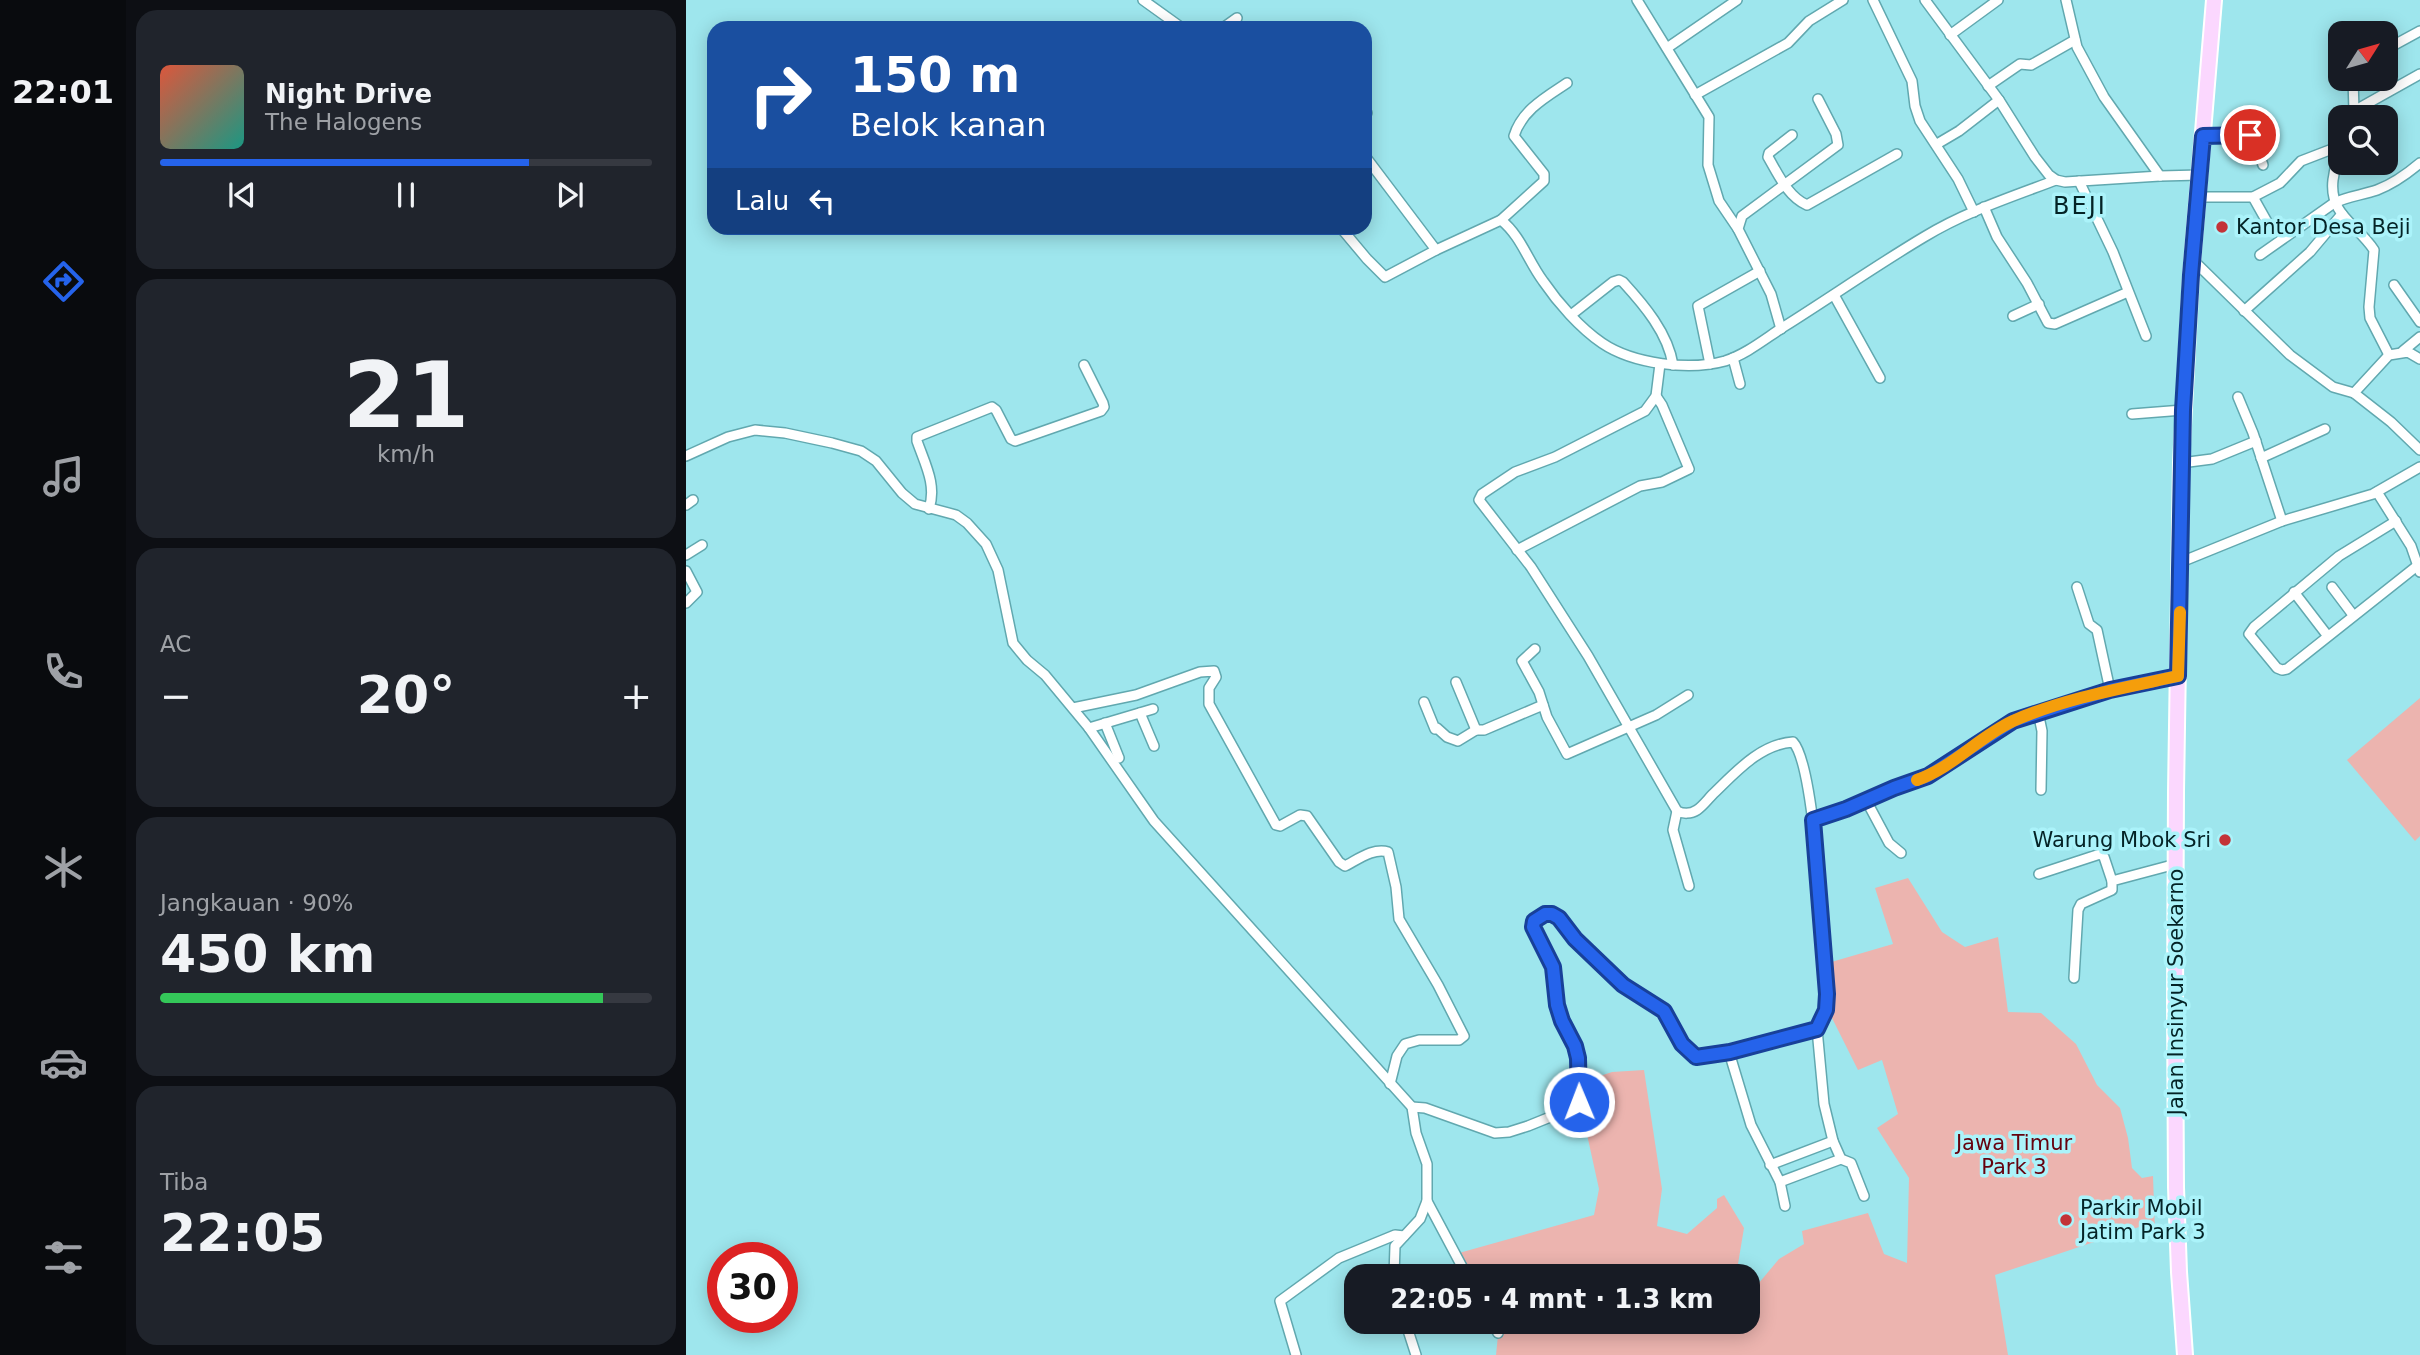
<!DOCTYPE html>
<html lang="id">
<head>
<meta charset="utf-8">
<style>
	body { margin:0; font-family:"DejaVu Sans",sans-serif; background:#20242c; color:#f1f3f6; height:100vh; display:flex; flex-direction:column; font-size:26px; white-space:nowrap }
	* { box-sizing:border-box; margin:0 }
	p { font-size:23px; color:#9ea1a6 }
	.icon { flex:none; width:38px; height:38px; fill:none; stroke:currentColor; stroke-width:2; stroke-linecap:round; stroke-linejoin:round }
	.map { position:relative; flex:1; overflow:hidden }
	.sheet { display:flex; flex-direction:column; gap:10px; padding:10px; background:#0d0f14; width:560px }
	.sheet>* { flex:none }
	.banner { position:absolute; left:21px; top:21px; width:665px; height:214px; border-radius:21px; box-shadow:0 4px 18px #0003; background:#1a4fa0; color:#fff; overflow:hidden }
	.needle { width:46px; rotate:53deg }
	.controls { position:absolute; left:1642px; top:21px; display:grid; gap:14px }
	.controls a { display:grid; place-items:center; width:70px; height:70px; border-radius:14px; background:#171b24; box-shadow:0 4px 18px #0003; font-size:35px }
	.speed { position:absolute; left:21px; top:1242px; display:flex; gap:14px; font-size:35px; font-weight:700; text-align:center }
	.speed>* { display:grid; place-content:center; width:91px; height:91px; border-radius:50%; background:#171b24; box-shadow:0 4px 18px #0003; line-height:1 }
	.speed .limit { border:10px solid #d22; background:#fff; color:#111 }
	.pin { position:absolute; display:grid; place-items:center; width:60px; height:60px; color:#fff; margin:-30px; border:4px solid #fff; border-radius:50%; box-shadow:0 2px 7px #0007 }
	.me { position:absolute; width:77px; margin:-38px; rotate:359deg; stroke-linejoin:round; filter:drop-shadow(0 0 5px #0008) }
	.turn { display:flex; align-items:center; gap:24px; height:147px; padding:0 28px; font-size:32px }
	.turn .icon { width:91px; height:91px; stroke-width:2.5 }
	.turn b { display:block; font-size:49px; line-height:60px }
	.then { display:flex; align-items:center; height:66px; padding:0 28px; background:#0003; gap:14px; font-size:26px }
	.big { font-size:52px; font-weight:700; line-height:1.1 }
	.sheet .tile { flex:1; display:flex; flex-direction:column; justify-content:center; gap:10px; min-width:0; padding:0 24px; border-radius:21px; background:#20242c }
	.sheet .dial { align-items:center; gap:0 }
	.dial b { font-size:91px; line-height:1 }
	.song { display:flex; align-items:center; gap:21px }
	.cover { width:84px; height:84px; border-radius:10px; background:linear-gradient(135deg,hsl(10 70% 55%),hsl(170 70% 35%)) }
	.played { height:7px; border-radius:4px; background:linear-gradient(90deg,#2563eb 75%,#363941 75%) }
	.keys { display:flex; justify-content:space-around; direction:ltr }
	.heat { display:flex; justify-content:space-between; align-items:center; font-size:38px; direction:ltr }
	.charge { height:10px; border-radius:5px; background:linear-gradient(90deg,#34c759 90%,#363941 0) }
	.trip { position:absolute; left:658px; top:1264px; width:416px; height:70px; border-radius:21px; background:#171b24; box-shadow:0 4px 18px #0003; font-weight:700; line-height:70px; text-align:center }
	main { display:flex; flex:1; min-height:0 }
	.menu { display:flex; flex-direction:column; width:126px; justify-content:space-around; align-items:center; background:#090b0e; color:#9ea1a6 }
	.menu .icon { width:49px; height:49px }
	.menu .active { color:#2563eb }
	.menu b { font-size:32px; color:#f1f3f6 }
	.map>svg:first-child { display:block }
	.green { fill:#ecb4af }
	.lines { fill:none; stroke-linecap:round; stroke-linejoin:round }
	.street-casing { stroke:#61a8af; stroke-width:12 }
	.primary-casing { stroke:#fff; stroke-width:18 }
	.street { stroke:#fff; stroke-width:9 }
	.primary { stroke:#fbd7fe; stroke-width:14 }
	.route-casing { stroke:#184099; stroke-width:18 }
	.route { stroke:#2563eb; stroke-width:12 }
	.slow { stroke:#f59e0b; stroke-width:12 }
	.poi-dot { fill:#c33338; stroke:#abf3fa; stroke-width:2.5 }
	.labels { text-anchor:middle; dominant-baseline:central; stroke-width:7; stroke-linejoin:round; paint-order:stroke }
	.poi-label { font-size:21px; fill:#042326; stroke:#abf3fa; text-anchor:start }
	.street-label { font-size:21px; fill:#042326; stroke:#abf3fa }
	.park-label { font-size:21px; fill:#66020e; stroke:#abf3fa }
	.quarter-label { font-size:24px; letter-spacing:2px; fill:#042326; stroke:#abf3fa }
</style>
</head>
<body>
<main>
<nav class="menu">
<b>22:01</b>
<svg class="icon active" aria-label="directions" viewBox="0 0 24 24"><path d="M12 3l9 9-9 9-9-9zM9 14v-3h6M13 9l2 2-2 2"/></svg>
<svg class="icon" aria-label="music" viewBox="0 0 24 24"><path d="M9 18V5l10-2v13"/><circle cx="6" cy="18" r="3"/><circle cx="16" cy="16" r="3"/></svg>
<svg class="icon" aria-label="phone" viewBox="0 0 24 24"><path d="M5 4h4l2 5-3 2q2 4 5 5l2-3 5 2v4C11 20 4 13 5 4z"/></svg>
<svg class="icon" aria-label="climate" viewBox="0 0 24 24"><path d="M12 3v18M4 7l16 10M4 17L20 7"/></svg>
<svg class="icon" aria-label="car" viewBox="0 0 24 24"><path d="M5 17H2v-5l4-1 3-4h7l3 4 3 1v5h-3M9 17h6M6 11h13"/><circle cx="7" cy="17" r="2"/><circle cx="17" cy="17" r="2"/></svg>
<svg class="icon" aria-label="filters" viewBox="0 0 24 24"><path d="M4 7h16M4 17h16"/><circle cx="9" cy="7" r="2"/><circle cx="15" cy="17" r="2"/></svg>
</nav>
<section class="sheet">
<div class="tile">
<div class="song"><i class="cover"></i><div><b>Night Drive</b><p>The Halogens</p></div></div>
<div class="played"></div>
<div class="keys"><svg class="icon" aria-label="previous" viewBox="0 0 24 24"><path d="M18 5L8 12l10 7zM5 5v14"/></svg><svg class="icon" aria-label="pause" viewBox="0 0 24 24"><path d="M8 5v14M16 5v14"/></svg><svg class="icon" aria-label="next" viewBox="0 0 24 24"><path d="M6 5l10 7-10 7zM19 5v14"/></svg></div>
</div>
<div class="tile dial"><b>21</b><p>km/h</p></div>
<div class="tile"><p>AC</p>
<div class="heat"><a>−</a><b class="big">20°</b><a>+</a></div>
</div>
<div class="tile"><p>Jangkauan · 90%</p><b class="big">450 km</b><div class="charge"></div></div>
<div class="tile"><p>Tiba</p><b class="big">22:05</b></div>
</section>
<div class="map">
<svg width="1734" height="1355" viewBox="0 0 1734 1355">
	<rect width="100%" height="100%" fill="#9ee6ed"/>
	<g class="green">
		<path d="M1734,698V836L1729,841L1661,760Z"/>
		<path d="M1222,878L1256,932L1279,947L1312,937L1322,1012L1355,1013L1390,1044L1411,1085L1434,1108L1442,1138L1446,1168L1456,1178L1467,1176L1469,1232L1453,1227L1309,1275L1322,1355H810L813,1325L811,1321H1062V1296L1093,1259L1118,1244L1116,1231L1182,1213L1198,1254L1221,1263L1223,1178L1191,1128L1212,1114L1196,1060L1172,1070L1145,1016L1142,963L1207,944L1189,888Z"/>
		<path d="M958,1070L976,1189L971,1226L1001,1234L1031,1208V1199L1038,1195L1058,1228L1050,1276H786L773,1253L908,1215L913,1189L900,1130L909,1105L911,1077L926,1072Z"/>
	</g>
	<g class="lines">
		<g class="street-casing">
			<g id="street">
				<path d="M457,0L496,28"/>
				<path d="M951,0L1023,117L1022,165L1033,201L1052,229"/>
				<path d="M1187,0L1226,81L1229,106L1234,121L1272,179L1288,212"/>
				<path d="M1239,0L1313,100L1349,157L1363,175L1370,180L1379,182L1474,176L1514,175"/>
				<path d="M1380,0L1391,47L1418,97L1474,176"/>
				<path d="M537,28L551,18"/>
				<path d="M1264,35L1312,0"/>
				<path d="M981,48L1051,0"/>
				<path d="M1699,50L1734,31"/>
				<path d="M1667,79L1668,111L1671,117"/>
				<path d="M1302,86L1334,64L1345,65L1389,40"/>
				<path d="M1009,95L1102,43L1123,21L1157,0"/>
				<path d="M1668,111L1734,74"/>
				<path d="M679,115L681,113"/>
				<path d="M1106,135L1083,153L1082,157C1092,174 1102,197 1121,205L1211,154"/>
				<path d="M1517,136H1566L1577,165"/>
				<path d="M1251,144L1273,131L1313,100"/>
				<path d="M1654,153C1649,161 1649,170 1647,180C1643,215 1671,224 1688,250L1683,307L1684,318L1703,355"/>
				<path d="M679,156L750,250"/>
				<path d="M1393,181L1427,252L1460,336"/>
				<path d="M1512,197H1567L1594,183L1615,161L1654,146"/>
				<path d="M1567,197L1585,229"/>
				<path d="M1298,207L1311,237L1341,283L1362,323L1369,324L1442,292"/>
				<path d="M815,220L858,181V174L828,136C836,110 860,97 881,83"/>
				<path d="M655,228L681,259L699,277L750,250L815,220C835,236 842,261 857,281C872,303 894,328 916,343C947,364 1003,371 1039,361C1061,354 1080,338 1099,326C1145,297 1191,265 1238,237C1279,212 1325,197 1370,180"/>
				<path d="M1574,255L1648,203C1662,196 1677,195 1691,190C1707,184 1721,174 1734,163"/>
				<path d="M1506,259L1604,355L1647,387L1668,393L1705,422L1734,450"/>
				<path d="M1708,285L1734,322"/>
				<path d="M1148,295L1194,378"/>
				<path d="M1558,311L1624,252L1656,214"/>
				<path d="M885,315L927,282L933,280L937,282C958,305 982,333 987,365"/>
				<path d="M1327,316L1353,304"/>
				<path d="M1095,329L1085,294L1052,229L1056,216L1152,145L1150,134L1132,99"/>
				<path d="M1717,351L1734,337"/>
				<path d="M1047,358L1054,384"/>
				<path d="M974,364L970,396L959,411L869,457L829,472L796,494L793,500L845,567L902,656L991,811C997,814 1005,814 1011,810C1017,806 1022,799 1027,794C1049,773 1074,744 1107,742C1130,766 1137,952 1141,994L1140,1010L1131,1029L1138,1104L1147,1141L1155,1159L1165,1163L1178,1196"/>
				<path d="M1024,364L1012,306L1074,271"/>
				<path d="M1668,393L1703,355L1722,352L1734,359"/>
				<path d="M1552,397L1567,433L1596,521"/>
				<path d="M1446,414L1497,410"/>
				<path d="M0,456L42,437L69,430L99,433L146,443L175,451L190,461L216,493L229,504L270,515L281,523L300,544L312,570L327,643L341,660L359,675L403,728L468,821L726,1107L730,1133L741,1164V1201L734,1219L709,1246L708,1276"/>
				<path d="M1575,458L1639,429"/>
				<path d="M1495,463L1526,459L1570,441"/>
				<path d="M1691,492L1725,546L1734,572"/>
				<path d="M0,505L7,500"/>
				<path d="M243,509C251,485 239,464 231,441V437L306,407L310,410L325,439L329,441L415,411L418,407L417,403L398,365"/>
				<path d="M1710,521L1653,556L1568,627L1563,634L1591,668L1596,670L1601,669L1731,566"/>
				<path d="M831,550L954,486L976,482L1003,469L976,405L970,396"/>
				<path d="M0,555L16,545"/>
				<path d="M1495,562L1596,521L1687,494L1734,467"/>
				<path d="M0,571L11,592L0,603"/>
				<path d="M1391,587L1403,624L1411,630L1424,690"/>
				<path d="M1646,587L1667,615"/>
				<path d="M1608,592L1641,635"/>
				<path d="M849,649L836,661L853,692L861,717L881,754L970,715L1002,695"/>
				<path d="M770,682L790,730"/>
				<path d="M738,702L749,729L751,728L761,737L772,741L790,730H798L857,705"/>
				<path d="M387,708L450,695L514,672L528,671L530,677L523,688V704L590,825L594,826L614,815L621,816L653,862L659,866C671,860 688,847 702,852L710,887L713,919L752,985L778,1036L773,1040H733L719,1044L711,1056L704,1084"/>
				<path d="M1352,712L1356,731L1355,790"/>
				<path d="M454,713L468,746"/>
				<path d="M419,723L433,758"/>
				<path d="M403,728L467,709"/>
				<path d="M1180,800L1203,843L1215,853"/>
				<path d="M991,811L987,830L1003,886"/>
				<path d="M1127,820L1160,809L1208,788L1242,776L1327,721L1424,690L1492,676"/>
				<path d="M1353,874L1414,854L1418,857L1426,881"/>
				<path d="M1388,978L1392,910L1395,904L1426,890V881L1490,864"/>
				<path d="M1043,1052L1065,1125L1094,1182L1099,1206"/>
				<path d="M726,1107L739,1108L809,1133L823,1132L842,1126L889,1107L893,1102L892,1058L889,1046L876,1021L871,1005L867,967L847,927L848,921L859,914H866L873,918L889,939L937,985L978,1011L1000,1050L1010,1057L1043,1052L1131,1029"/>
				<path d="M1084,1165L1147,1141"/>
				<path d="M1094,1182L1155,1159"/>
				<path d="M741,1201L781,1276"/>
				<path d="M719,1321L730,1355"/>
				<path d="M805,1321L812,1333"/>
				<path d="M610,1355L594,1301L653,1258L709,1235L718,1236"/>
			</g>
		</g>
		<g class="primary-casing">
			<path id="primary" d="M1499,1355L1493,1272L1490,1187L1489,1003L1490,792L1495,463L1505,276L1528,0"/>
		</g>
		<use href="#street" class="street"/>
		<use href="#primary" class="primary"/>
	</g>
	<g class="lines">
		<g class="route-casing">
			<path id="route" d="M893,1102L892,1058L889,1046L876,1021L871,1005L867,967L847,927L848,921L859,914H866L873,918L889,939L937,985L978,1011L996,1044L1010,1057L1044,1052L1131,1029L1140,1010L1141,994L1127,820L1160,809L1208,788L1242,776L1327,721L1424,690L1492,676L1497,410L1505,275L1517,136L1564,135"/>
		</g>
		<use href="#route" class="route"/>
		<path class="slow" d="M1231,780C1267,767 1293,737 1327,721C1379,698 1437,688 1492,676L1494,612"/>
	</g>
	<g class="poi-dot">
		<circle cx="1536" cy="227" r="7"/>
		<circle cx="1539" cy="840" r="7"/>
		<circle cx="1380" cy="1220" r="7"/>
	</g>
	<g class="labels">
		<g class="poi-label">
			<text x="1550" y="227">Kantor Desa Beji</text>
			<text x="1525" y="840" text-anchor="end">Warung Mbok Sri</text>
			<text x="1394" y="1208">Parkir Mobil<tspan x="1394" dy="24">Jatim Park 3</tspan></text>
		</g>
		<g class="street-label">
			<text transform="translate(1490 992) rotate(-90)">Jalan Insinyur Soekarno</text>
		</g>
		<g class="park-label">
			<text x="1328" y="1143">Jawa Timur<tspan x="1328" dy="24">Park 3</tspan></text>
		</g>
		<g class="quarter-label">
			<text x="1394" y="206">BEJI</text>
		</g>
	</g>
</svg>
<div class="controls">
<a><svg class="needle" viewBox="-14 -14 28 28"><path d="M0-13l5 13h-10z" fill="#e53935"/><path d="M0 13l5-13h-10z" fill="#9ea1a6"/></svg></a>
<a><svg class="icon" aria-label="search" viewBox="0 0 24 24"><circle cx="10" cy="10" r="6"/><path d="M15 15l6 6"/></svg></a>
</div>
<div class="speed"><div class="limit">30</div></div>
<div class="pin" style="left:1564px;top:135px;background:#d93025"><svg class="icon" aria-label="arrive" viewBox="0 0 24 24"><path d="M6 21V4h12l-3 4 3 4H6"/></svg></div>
<svg class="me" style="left:893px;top:1102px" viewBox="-20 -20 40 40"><circle r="17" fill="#2563eb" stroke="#fff" stroke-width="3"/><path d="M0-11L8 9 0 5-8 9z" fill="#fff"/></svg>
<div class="trip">22:05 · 4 mnt · 1.3 km</div>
<div class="banner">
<div class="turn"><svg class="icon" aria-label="right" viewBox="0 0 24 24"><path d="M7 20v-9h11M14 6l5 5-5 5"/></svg><div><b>150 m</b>Belok kanan</div></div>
<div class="then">Lalu<svg class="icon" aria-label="left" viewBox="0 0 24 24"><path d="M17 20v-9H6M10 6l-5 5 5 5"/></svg></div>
</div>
</div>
</main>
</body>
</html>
